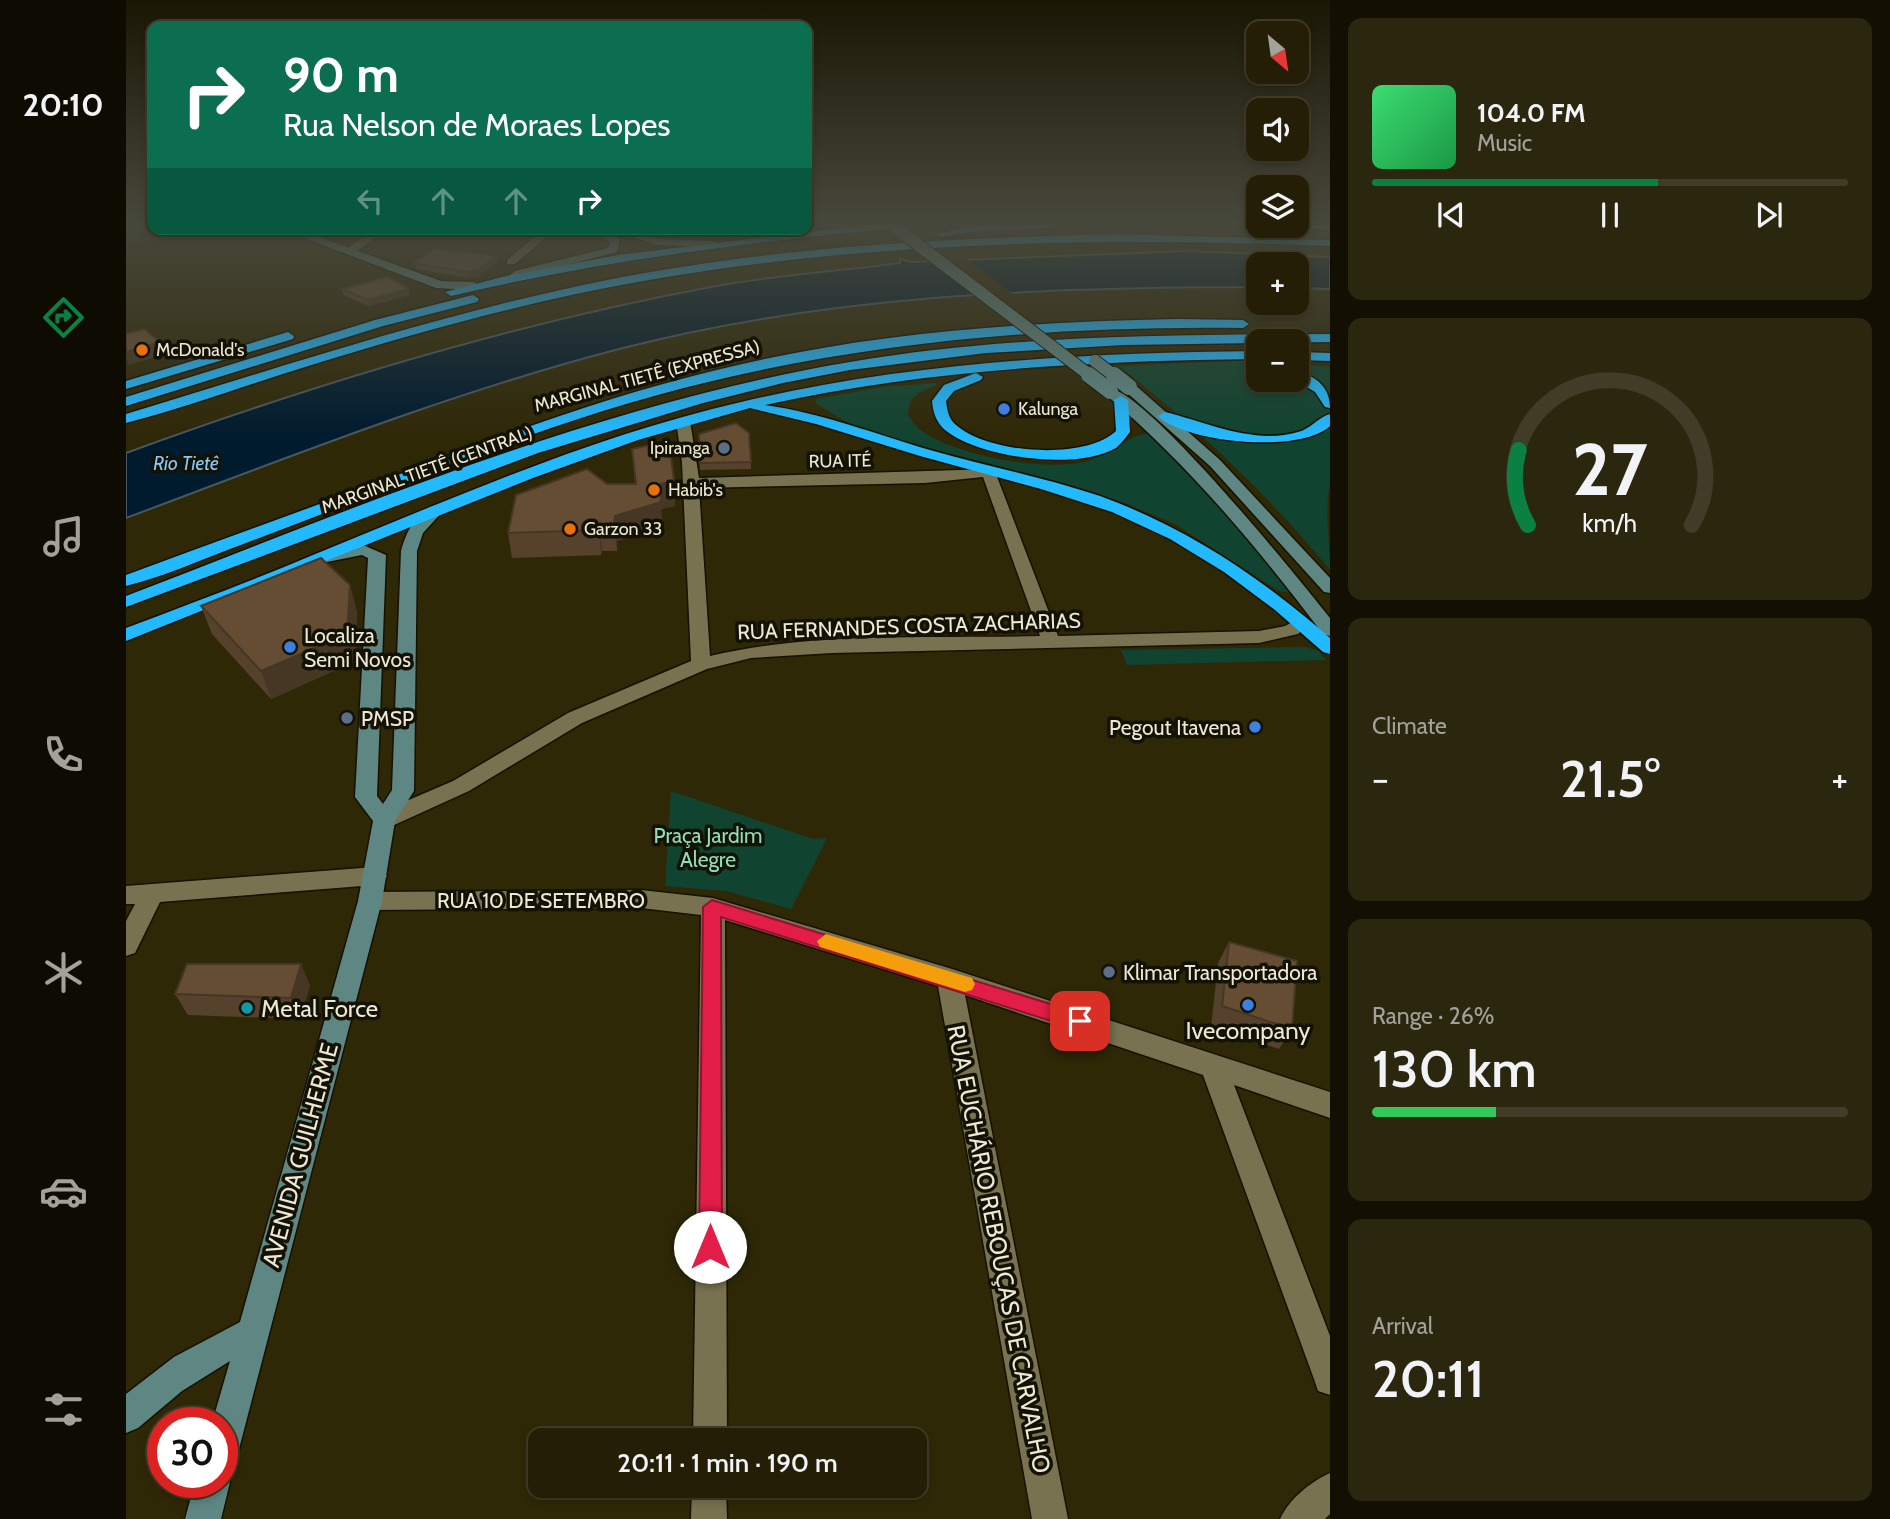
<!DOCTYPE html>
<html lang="en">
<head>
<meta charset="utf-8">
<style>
	body { margin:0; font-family:Cabin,sans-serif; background:#2b270f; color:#f1f3f6; height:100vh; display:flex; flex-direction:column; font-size:26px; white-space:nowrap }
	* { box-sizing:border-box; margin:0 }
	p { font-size:23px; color:#a3a29a }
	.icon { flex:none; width:38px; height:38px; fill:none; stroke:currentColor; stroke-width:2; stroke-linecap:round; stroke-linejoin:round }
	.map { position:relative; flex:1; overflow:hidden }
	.drawer { display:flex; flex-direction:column; gap:18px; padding:18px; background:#131003; width:560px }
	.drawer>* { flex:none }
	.banner { position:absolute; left:21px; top:21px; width:665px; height:214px; border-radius:14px; box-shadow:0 4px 10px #0003,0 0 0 2px #403c27; background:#0b6e4f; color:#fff; overflow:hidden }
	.needle { width:46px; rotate:151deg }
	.tools { position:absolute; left:1120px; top:21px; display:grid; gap:14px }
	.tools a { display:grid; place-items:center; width:63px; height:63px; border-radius:14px; background:#231e05; box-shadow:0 4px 10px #0003,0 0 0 2px #403c27; font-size:35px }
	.speed { position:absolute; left:21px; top:1407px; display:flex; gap:14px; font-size:35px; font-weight:700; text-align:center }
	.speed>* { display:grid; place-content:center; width:91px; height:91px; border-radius:50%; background:#231e05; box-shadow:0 4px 10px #0003,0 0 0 2px #403c27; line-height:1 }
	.speed .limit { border:10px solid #d22; background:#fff; color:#111 }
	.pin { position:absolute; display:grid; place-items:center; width:60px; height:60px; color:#fff; margin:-30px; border-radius:14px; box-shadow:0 4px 10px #0006 }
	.me { position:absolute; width:77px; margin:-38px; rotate:0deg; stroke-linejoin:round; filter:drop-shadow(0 0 5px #0008) }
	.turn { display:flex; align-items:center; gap:24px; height:147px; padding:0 21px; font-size:32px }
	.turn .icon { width:91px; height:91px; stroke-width:2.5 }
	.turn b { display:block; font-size:49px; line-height:60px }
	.lanes { display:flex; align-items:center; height:66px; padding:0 21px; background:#0003; justify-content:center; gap:35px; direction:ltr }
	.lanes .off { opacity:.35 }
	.big { font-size:52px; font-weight:600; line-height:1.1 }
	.drawer .tile { flex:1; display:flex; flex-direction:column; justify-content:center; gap:10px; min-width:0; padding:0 24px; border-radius:14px; background:#2b270f }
	.drawer .dial { align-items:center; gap:0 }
	.dial svg { height:182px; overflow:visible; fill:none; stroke:#403c27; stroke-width:7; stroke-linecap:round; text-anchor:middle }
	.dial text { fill:#f1f3f6; stroke:none }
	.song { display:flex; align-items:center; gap:21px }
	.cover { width:84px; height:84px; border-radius:10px; background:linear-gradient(135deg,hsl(140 70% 55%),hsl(140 70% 35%)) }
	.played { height:7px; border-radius:4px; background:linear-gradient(90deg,#0b8043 60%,#403c27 60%) }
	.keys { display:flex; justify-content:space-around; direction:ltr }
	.heat { display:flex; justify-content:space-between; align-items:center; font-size:38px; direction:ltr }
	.charge { height:10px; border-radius:5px; background:linear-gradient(90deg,#34c759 26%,#403c27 0) }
	.trip { position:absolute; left:402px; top:1428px; width:399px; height:70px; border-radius:14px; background:#231e05; box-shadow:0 4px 10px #0003,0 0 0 2px #403c27; font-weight:600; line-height:70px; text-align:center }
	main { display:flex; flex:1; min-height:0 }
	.tabs { display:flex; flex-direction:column; width:126px; justify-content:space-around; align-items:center; background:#0e0c02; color:#a3a29a }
	.tabs .icon { width:49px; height:49px }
	.tabs .on { color:#0b8043 }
	.tabs b { font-size:32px; color:#f1f3f6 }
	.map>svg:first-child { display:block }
	.green { fill:#114430 }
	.water { fill:#001b2e; stroke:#475860; stroke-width:2 }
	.pier { fill:#2f2807 }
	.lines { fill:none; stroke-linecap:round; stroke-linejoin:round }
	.street-casing { stroke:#161100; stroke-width:3 }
	.secondary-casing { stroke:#161100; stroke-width:3 }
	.highway-casing { stroke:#161100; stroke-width:3 }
	.street { fill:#787250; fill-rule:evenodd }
	.secondary { fill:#5e8784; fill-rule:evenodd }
	.highway { fill:#23b9ff; fill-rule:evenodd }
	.secondary-bridge-far1-casing { stroke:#161100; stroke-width:14; stroke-linecap:butt }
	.secondary-bridge-casing { stroke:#161100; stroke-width:18; stroke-linecap:butt }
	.secondary-bridge-far1 { stroke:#5e8784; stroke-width:12 }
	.secondary-bridge { stroke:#5e8784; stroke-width:16 }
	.wall { fill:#56422c }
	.shaded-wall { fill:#463624 }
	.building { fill:#644d33; stroke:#463624; stroke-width:2 }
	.route { fill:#e11d48; stroke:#92132f; stroke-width:2 }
	.slow { fill:#f59e0b }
	.food-dot { fill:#e8710a; stroke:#141105; stroke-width:2.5 }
	.shop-dot { fill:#3f7fe0; stroke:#141105; stroke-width:2.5 }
	.service-dot { fill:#5c6f8a; stroke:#141105; stroke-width:2.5 }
	.culture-dot { fill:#0f9aa8; stroke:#141105; stroke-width:2.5 }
	.labels { text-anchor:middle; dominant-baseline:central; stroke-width:7; stroke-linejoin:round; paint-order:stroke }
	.far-poi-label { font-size:18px; fill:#ece8d5; stroke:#141105; text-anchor:start }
	.far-street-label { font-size:18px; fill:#ece8d5; stroke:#141105 }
	.far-water-label { font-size:19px; font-style:italic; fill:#87c9fa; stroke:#141105 }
	.street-label { font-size:21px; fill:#ece8d5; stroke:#141105 }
	.poi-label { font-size:21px; fill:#ece8d5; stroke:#141105; text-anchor:start }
	.park-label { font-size:21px; fill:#8ddeb9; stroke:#141105 }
	.near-poi-label { font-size:24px; fill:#ece8d5; stroke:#141105; text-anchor:start }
	.near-street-label { font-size:24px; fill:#ece8d5; stroke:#141105 }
</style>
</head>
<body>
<main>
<nav class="tabs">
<b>20:10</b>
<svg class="icon on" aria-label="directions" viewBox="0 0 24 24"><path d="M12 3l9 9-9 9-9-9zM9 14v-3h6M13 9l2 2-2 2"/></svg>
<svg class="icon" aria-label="music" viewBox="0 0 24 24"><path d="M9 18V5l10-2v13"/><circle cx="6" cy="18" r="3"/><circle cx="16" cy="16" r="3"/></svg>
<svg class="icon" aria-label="phone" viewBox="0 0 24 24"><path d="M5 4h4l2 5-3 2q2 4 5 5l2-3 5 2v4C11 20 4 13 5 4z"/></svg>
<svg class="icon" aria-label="climate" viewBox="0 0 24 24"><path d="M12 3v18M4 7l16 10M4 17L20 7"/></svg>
<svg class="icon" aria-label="car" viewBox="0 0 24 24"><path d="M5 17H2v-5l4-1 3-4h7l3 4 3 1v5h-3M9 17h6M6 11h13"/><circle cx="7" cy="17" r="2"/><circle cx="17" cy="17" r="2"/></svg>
<svg class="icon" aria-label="filters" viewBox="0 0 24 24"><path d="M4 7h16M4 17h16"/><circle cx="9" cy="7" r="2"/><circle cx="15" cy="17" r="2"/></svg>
</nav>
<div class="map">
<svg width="1204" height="1519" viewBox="0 0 1204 1519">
	<rect width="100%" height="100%" fill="#2f2807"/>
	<g class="green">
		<path d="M520,229H662L564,240Z"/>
		<path d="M1132,360V380H1171V364L1204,367V484C1198,509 1204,543 1204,570C1142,494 1070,427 993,366Z"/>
		<path d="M809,383L811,385C793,392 783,395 782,415C786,420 790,428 796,431C832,456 915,471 958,462C984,456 1000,435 1025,433L1085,493L1166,587L1164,593L1153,591L1049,524L1001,504L944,485L732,429L691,404L689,399L757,387Z"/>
		<path d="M1179,647L1193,651L1200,660L1001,665L995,650Z"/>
		<path d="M545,791L687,839L701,838L665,909L600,891L539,886Z"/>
	</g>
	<path class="water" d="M1062,251L1204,257V289L1171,288V264H1132V287C918,287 702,295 493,349C324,393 163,457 0,518V453C191,383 390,323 590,286C651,275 713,271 774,263V259L786,262Z"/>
	<path class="pier" d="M838,257L889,295L850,297L800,258Z"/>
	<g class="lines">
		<g class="street-casing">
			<g id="street">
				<path d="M249,229H261L227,254H219V250Z"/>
				<path d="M418,229H430L389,264H381V260Z"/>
				<path d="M557,417L564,421L573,478L868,469L932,636L1133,631L1159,626L1176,617L1185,623L1172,634L1133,643L706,653L625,658L581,669L456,723L343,791L266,826H250L247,820L250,814L327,781L442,713L565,661L556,463L550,421ZM857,477L914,636C807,639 688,631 584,656L573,488L799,483Z"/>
				<path d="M249,867L257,870L261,876L257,882L249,885L34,902L9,953L0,956V921L9,904H0V886Z"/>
				<path d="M515,890L587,898L823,968L1204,1092V1118L1108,1085L1204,1336V1395L1192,1391L1188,1379L1077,1075L839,995L942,1519H906L812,986L599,920L601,1440H567L575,915L515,908L244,910L236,908L232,901L236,894L244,892Z"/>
				<path d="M1204,1473V1514L1199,1519H1154C1163,1499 1184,1482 1204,1473Z"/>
				<path d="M566,1486H600L601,1519H565Z"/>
			</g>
		</g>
		<g class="secondary-casing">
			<g id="secondary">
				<path d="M155,229H171L315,281L348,282L354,286L348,290L310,288Z"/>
				<path d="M466,229H479L494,239L491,252L397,276L386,282L380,278L389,271L482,248L484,242Z"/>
				<path d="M484,229H501L532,239L586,241L592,244L586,247L531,245Z"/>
				<path d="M998,384H1008L1094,460L1204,578V593L1198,592L1084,466L998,390Z"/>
				<path d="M979,388C1013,380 1177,584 1204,618V636L1197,634C1131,547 1063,465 979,394Z"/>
				<path d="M310,505L318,510L297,533L291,551L288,791L269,821L256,901L113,1449L108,1461L96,1466V1423H86L104,1361L56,1391L12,1428L0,1433V1394L48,1357L114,1322L232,901L247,821L229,797L242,558L236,555L196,563L187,558L190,554L237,545L260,555L251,796L257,804L266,790L275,551C280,533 290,510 310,505Z"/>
				<path d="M96,1468L104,1482L95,1519H59L69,1482H96Z"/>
			</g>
		</g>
		<g class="highway-casing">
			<g id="highway">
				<path d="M740,225H779L774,228C623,242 473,261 325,296L319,292L380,276L492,255Z"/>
				<path d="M927,225L922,228L844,232L816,237L811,234L844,226Z"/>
				<path d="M1204,225V230L1166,226L1171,225Z"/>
				<path d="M991,234L1204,240V246C952,236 697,242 450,294C357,314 266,340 176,368C118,386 59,408 0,423V414C149,369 296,320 448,287C626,248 809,238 991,234Z"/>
				<path d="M347,295L353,299L351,302L257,326L0,406V397L249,320Z"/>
				<path d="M1052,319L1117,320L1123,324L1117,328C880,325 649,350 425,428C322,464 222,505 120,543C81,557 41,576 0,586V575C75,547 151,520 226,492C348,446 468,399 595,369C745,332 898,322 1052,319Z"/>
				<path d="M162,332L168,336L167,339L0,389V381Z"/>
				<path d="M1204,334V342L998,345L860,353L724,370L657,383L577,403L412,453L0,607V596C236,505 474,404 724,362C883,335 1044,335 1204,334Z"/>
				<path d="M1132,351V359C967,361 801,369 639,405C696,413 749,434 804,450C860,466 918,477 974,496C1060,527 1136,578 1204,638V654L1197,652L1149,610L1098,572L1044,539L986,512L915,489L794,456L690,424L624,408L512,440L407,478L0,641V628C63,604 125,581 187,555C327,498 467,436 615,402C785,362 958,353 1132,351Z"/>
				<path d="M1171,352L1204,353V361L1171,360Z"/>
				<path d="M1171,371C1191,377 1204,387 1204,408L1199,407L1189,392L1169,380Z"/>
				<path d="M850,373L857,377L855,380L828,391L820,401C821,408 822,416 827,422C857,454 959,461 990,431L988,400L995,396L1002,400L1004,432C1000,437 995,444 990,448C951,471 853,458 819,430C810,422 807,412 806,401L818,385Z"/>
				<path d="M1039,412C1081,422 1127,445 1172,432C1185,429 1192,417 1204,414V426C1175,454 1059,443 1032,416Z"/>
			</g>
		</g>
		<use href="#street" class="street"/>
		<use href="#secondary" class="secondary"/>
		<use href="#highway" class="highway"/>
		<g class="secondary-bridge-far1-casing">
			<g id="secondary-bridge-far1">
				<path d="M766,225L966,377"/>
				<path d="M969,361L990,377"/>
			</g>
		</g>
		<g class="secondary-bridge-casing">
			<g id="secondary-bridge">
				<path d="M963,375L984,391"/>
				<path d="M988,375L1003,387"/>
			</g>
		</g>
		<use href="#secondary-bridge-far1" class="secondary-bridge-far1"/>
		<use href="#secondary-bridge" class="secondary-bridge"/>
	</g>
	<g class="wall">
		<path d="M370,256L371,262L353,276L342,278L290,269L289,263Z"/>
		<path d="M216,289H282L283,295L243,306L217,295Z"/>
		<path d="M573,434L625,462V469L574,470Z"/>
		<path d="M506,449L549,506L535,509L536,527L491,541V551H476L475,555L386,558L382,533L481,484H509Z"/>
		<path d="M224,585L231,613L230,661L145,699L86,634L75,606Z"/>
		<path d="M1103,942L1166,1029L1153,1049L1085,1027L1092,963Z"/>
		<path d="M184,985L174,1019L62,1015L49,994Z"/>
	</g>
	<g class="shaded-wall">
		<path d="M370,256L371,262L353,276L342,278L341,272Z"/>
		<path d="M282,289L283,295L243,306L242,300Z"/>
		<path d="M34,342L39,354L3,365L0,358V352Z"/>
		<path d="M548,481L549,506L535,509L534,484Z"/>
		<path d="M535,502L536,527L491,541V551L488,525L489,516Z"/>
		<path d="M474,526L476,551L475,555L473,530Z"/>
		<path d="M224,585L231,613L230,661L145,699L135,671Z"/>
		<path d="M175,964L184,985L174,1019L165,998Z"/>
	</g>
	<g class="building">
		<path d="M309,249L370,256L353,270L341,272L289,263Z"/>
		<path d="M262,277L282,289L242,300L216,289Z"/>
		<path d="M18,329L34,342L0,352V334Z"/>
		<path d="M610,423L623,433L625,462L574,463L573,434Z"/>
		<path d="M543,441L548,481L534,484L535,502L489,516L488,525L474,526L473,530L382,533L390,495L461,469L481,484H510L506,449Z"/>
		<path d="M195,558L224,585L221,634L135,671L75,606Z"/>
		<path d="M1103,942L1171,961L1166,1029L1096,1006Z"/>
		<path d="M61,964H175L165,998L49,994Z"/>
	</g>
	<linearGradient id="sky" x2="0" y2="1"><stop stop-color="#1a1604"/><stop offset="0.51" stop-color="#47483c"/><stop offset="1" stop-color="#47483c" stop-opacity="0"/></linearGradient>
	<rect width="1204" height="437" fill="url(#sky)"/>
	<path class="route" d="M586,900L954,1013L961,1015L964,1021L961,1027L954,1030L595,917L596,1247L592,1255L584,1258L576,1255L573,1247L577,907Z"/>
	<path class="slow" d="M700,934L839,976L846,978L849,984L846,990L839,992L694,947L691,941Z"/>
	<g class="food-dot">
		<circle cx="16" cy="350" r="7"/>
		<circle cx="528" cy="490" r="7"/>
		<circle cx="444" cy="529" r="7"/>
	</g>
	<g class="shop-dot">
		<circle cx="878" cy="409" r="7"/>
		<circle cx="164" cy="647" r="7"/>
		<circle cx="1129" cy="727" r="7"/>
		<circle cx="1122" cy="1005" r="7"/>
	</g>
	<g class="service-dot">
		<circle cx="598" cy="448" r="7"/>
		<circle cx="221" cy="718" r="7"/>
		<circle cx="983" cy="972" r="7"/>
	</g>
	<circle class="culture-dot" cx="121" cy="1008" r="7"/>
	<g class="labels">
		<g class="far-poi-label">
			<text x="30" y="350">McDonald's</text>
			<text x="892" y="409">Kalunga</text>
			<text x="584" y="448" text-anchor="end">Ipiranga</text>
			<text x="542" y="490">Habib's</text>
			<text x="458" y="529">Garzon 33</text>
		</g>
		<g class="far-street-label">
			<text transform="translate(521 376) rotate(-15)">MARGINAL TIETÊ (EXPRESSA)</text>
			<text transform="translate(714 461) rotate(-1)">RUA ITÉ</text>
			<text transform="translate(301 470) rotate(-20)">MARGINAL TIETÊ (CENTRAL)</text>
		</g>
		<g class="far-water-label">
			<text x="60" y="463">Rio Tietê</text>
		</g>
		<g class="street-label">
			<text transform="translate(783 626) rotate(-2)">RUA FERNANDES COSTA ZACHARIAS</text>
			<text x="415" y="900">RUA 10 DE SETEMBRO</text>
		</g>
		<g class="poi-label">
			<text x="178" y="635">Localiza<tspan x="178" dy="24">Semi Novos</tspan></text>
			<text x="235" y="718">PMSP</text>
			<text x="1115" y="727" text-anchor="end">Pegout Itavena</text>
			<text x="997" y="972">Klimar Transportadora</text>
		</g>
		<g class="park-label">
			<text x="582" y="835">Praça Jardim<tspan x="582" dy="24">Alegre</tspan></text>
		</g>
		<g class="near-poi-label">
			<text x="135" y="1008">Metal Force</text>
			<text x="1122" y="1030" text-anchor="middle">Ivecompany</text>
		</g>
		<g class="near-street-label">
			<text transform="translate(174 1155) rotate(-75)">AVENIDA GUILHERME</text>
			<text transform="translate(873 1249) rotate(79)">RUA EUCHÁRIO REBOUÇAS DE CARVALHO</text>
		</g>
	</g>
</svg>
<div class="tools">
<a><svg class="needle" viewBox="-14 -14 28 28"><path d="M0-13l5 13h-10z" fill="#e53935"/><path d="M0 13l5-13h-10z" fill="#a3a29a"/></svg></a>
<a><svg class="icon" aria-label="sound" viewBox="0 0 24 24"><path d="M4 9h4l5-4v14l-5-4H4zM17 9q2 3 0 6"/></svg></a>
<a><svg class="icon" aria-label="layers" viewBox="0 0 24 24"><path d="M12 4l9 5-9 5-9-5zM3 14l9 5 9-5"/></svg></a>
<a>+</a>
<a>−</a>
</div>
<div class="speed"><div class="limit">30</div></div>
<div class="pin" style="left:954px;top:1021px;background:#d93025"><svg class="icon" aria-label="arrive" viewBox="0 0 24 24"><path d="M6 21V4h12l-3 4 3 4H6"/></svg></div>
<svg class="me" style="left:584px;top:1247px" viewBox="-20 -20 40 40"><circle r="19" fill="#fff"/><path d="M0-13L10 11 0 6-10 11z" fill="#e11d48"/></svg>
<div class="trip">20:11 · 1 min · 190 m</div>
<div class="banner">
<div class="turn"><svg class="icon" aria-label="right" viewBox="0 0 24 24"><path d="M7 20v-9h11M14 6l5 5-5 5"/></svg><div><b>90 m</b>Rua Nelson de Moraes Lopes</div></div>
<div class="lanes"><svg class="icon off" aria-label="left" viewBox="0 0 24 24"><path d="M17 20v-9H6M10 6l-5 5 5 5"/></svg><svg class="icon off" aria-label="ahead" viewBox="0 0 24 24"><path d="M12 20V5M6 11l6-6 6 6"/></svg><svg class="icon off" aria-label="ahead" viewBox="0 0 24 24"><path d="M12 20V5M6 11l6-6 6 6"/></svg><svg class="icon" aria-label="right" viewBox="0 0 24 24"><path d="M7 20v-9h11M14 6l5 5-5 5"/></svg></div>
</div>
</div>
<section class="drawer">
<div class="tile">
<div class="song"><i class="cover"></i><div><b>104.0 FM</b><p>Music</p></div></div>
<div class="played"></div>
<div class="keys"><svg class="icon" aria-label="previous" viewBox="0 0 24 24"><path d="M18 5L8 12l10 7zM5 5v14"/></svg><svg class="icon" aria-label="pause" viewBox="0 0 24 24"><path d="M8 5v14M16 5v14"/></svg><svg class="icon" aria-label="next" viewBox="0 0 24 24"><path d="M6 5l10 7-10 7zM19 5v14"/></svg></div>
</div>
<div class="tile dial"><svg viewBox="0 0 100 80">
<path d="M14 69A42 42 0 1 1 86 69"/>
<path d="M14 69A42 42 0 0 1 10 36" stroke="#0b8043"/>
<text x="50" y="56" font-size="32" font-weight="700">27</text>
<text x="50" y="72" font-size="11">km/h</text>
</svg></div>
<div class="tile"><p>Climate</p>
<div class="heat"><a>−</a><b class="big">21.5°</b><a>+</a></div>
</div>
<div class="tile"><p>Range · 26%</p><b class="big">130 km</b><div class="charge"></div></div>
<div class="tile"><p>Arrival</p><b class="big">20:11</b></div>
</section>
</main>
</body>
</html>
